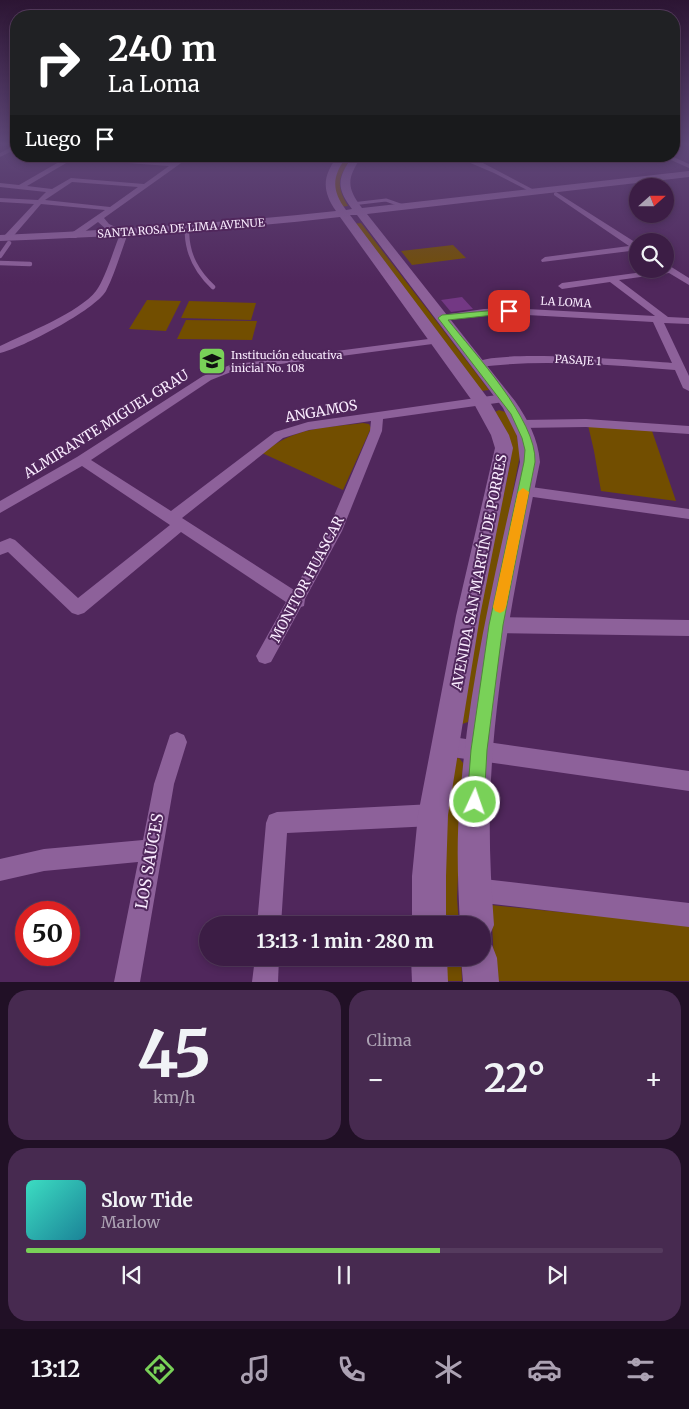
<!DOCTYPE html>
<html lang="es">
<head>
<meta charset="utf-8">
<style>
	body { margin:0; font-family:Merriweather,serif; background:#472a50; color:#f1f3f6; height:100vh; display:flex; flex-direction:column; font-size:19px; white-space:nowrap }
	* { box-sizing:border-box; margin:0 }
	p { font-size:16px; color:#aca2b3 }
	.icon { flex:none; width:28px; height:28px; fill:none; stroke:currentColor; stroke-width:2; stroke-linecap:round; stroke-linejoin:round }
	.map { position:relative; height:982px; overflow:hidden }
	.drawer { display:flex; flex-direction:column; gap:8px; padding:8px; background:#211026; flex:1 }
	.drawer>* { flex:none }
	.banner { position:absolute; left:10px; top:10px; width:670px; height:152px; border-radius:20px; box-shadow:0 2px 8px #0003,0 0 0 1px #553b5e; background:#202124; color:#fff; overflow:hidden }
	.needle { width:32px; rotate:69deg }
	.buttons { position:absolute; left:629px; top:178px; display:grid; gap:10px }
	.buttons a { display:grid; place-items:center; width:45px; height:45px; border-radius:50%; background:#3c1d45; box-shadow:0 2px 8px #0003,0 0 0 1px #553b5e; font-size:25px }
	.speed { position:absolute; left:15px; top:901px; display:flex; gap:10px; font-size:25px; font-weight:700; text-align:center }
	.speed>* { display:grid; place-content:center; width:65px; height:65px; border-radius:50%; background:#3c1d45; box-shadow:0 2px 8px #0003,0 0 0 1px #553b5e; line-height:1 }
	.speed .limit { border:8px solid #d22; background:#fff; color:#111 }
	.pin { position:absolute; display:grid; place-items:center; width:42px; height:42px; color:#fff; margin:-21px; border-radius:10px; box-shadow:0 2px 8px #0006 }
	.me { position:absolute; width:55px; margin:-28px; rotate:3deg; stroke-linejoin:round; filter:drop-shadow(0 0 4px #0008) }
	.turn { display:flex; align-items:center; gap:18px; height:105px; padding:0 15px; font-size:22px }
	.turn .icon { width:65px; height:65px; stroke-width:2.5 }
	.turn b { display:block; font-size:35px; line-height:42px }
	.then { display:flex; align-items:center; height:48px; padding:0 15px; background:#0003; gap:10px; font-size:19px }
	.big { font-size:38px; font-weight:700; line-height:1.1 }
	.drawer .tile { flex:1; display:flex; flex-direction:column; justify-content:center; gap:8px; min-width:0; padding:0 18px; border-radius:20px; background:#472a50 }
	.drawer .dial { align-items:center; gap:0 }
	.dial b { font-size:65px; line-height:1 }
	.song { display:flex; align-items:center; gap:15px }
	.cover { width:60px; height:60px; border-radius:8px; background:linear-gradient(135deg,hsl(170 70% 55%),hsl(190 70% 35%)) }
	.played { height:5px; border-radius:2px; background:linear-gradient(90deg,#79d158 65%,#553b5e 65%) }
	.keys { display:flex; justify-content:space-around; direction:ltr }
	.heat { display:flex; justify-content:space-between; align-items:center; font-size:28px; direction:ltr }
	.drawer .tiles { flex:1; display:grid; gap:8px; grid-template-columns:1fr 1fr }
	.tile:last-child { grid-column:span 2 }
	.trip { position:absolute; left:199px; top:916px; width:292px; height:50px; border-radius:25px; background:#3c1d45; box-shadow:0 2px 8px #0003,0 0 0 1px #553b5e; font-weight:700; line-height:50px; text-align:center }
	.menu { display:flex; height:80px; justify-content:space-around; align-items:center; background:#180c1c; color:#aca2b3 }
	.menu .icon { width:35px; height:35px }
	.menu .current { color:#79d158 }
	.menu b { font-size:22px; color:#f1f3f6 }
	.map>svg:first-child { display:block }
	.green { fill:#724e00 }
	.building { fill:#733884 }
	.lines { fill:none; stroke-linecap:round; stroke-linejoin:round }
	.lane-far1 { stroke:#8d619a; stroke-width:3 }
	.lane { stroke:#8d619a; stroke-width:4.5 }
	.street { fill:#8d619a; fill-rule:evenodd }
	.secondary { fill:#8d619a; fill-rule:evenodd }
	.route { fill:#79d158; stroke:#4f8839 }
	.slow { fill:#f59e0b }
	.labels { text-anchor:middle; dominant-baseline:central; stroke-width:4; stroke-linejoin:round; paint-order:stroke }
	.far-street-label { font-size:11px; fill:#f9ebfe; stroke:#50275c }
	.far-poi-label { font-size:11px; fill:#f9ebfe; stroke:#50275c; text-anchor:start }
	.street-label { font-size:14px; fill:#f9ebfe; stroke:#50275c }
	.near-street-label { font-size:16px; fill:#f9ebfe; stroke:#50275c }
</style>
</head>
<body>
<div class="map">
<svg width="689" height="982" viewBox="0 0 689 982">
	<rect width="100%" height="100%" fill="#50275c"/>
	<g class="green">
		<path d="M348,156H355C338,175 335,184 348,206L339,207C330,187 330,172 348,156Z"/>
		<path d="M361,223L489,390L481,391L352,224Z"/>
		<path d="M453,245L466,258L412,265L401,251Z"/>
		<path d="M147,300L181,301L166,331L129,329Z"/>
		<path d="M189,301L256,303L251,320L181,318Z"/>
		<path d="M186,320L257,321L252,340L177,339Z"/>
		<path d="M499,410L505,412L516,431L520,455L468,722L462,724L457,721L511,459C510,440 506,427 495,412Z"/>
		<path d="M363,423L369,424L371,428L343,490L262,453C297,427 321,428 363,423Z"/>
		<path d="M588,425L651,428L676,501L601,491L594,451Z"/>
		<path d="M459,758L463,763L457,898L459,925H441L451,759Z"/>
		<path d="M491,905L689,925V981H495Z"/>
		<path d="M442,958H461L462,981H444Z"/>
	</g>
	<path class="building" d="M462,297L473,309L451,312L441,300Z"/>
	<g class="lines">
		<path class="lane-far1" d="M352,204L386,200L403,206"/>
		<g class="lane">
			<path d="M187,234C188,256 197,272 213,287"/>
			<path d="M0,256L9,243"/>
			<path d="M0,263L30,264"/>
		</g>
		<g class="street">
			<path d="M16,145V149L0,157V153Z"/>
			<path d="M57,156H86L174,163L184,156H191L104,218L109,224L128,233C121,252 115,273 106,291C95,310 22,348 0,353V346C25,334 80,312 96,291C105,279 114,249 120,234L107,230L98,222L76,238H70V234L105,210L41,204L10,240H4V236L34,204L0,202V198L38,200L46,192L0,187V183L19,185L66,158ZM73,159L169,166L144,184L71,178L52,189L27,186ZM72,182L138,187L110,207L45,200Z"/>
			<path d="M205,156H235L264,160L261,162Z"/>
			<path d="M454,156C462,156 469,160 476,160C483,159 490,156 498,156L481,162L536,191L531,192L494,173Z"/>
			<path d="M662,156H671L689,164V168Z"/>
			<path d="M556,192L638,244V250L542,262L541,260L545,257L629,246L554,195V193Z"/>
			<path d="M665,263L689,278V285L669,273L619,280L668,317L689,318V324L664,323L689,376V391L683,388L675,370C609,365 544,359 478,367L473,364C489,348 642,361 672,363L653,322L509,314L484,315L442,321L437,318L442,315L484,309L509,308L655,316L610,282L562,289L558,286L562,283L665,269Z"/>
			<path d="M436,338L441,341L440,343L236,370L211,380L91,460L171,511L275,432L308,422L504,394L508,395L510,398L508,401L504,402L383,419L382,431L342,531L305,599L304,606L301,607L271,662L265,664L259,662L256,656L286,602L181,532L84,613L78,615L72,613L8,552L0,555V542L10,538L15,540L78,598L170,525L82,466L0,513V501L77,457L203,376L230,365ZM371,421L370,431L328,530L294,590L182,518L283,438L309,430Z"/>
			<path d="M586,419L689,426V434L586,427L521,428L515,424L521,420Z"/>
			<path d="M524,486L689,509V519L519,495L517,491L519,487Z"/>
			<path d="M496,617L689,620V636L496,633L490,630L488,625L490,620Z"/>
			<path d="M177,732L184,735L187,742L174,784L140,982H114L138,862L44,871L0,881V859L44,849L143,840L154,784L170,735Z"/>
			<path d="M445,736L689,771V791L445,756L438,753L435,746L438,739Z"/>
			<path d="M433,804L441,807L444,815L441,823L433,826L287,833L281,925H257L266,823L269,815L277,812Z"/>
			<path d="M475,878L689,903V927L475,902L467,898L463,890L467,882Z"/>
			<path d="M255,958H279L278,982H252Z"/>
		</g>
		<g class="secondary">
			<path d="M338,156H347C332,176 331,190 346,210L352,209C336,188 337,178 353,156H362C347,178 346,187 362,208L689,171V177L367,214L515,401C528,420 538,438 540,462C517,574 493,689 490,804C489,844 491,885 494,925L489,937L482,940V925H460C458,883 456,842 460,800C468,686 495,573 520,462L517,436L503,408L357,215H350L487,397L509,435L513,448L480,616L448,815L446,876V925H412V876L418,815L456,616L495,448L491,435L473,402L340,217C227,230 114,237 0,241V235C112,230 224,223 336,211C322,191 322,176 338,156Z"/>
			<path d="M482,942L492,945L497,958L499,982H463L461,958H482Z"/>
			<path d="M411,958H447L448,982H412Z"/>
		</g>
	</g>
	<linearGradient id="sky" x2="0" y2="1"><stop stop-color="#2c1533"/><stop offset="0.51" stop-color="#5e4778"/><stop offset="1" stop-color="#5e4778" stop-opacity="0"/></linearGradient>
	<rect width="689" height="283" fill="url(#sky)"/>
	<path class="route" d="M509,309H512V313L448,320C474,353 537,420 535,462L503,625L487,750L484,802L482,808L475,811L469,808L467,802L471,750L489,625L524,462L525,450L522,438L511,414L438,318L442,315Z"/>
	<path class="slow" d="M523,488L529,492L506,607L504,611L500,613L495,611L493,607L518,492Z"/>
	<defs>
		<g id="school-square" transform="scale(1.4375)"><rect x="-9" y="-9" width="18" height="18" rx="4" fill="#79d158" stroke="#50275c"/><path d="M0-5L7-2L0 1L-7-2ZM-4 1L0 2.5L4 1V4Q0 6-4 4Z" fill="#111"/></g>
	</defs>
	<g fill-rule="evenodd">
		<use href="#school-square" x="212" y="361"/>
	</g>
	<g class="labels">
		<g class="far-street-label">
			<text transform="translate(181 228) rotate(-4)">SANTA ROSA DE LIMA AVENUE</text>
			<text transform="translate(566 302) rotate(3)">LA LOMA</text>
			<text transform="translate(578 360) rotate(3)">PASAJE 1</text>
		</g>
		<g class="far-poi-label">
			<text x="231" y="355">Institución educativa<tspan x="231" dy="13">inicial No. 108</tspan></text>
		</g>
		<g class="street-label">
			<text transform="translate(321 411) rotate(-10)">ANGAMOS</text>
			<text transform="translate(106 424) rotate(-32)">ALMIRANTE MIGUEL GRAU</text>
			<text transform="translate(479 572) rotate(-79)">AVENIDA SAN MARTÍN DE PORRES</text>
			<text transform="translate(307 579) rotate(-62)">MONITOR HUASCAR</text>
		</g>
		<g class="near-street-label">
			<text transform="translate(149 861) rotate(-80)">LOS SAUCES</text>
		</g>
	</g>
</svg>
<div class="buttons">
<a><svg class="needle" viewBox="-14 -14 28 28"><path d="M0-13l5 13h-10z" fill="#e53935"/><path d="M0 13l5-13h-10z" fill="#aca2b3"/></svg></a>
<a><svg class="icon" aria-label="search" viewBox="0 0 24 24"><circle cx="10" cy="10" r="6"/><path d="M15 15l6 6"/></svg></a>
</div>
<div class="speed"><div class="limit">50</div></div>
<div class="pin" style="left:509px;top:311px;background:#d93025"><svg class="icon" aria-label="arrive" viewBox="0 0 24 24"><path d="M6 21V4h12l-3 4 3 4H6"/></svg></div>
<svg class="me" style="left:475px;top:802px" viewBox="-20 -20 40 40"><circle r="17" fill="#79d158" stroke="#fff" stroke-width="3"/><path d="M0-11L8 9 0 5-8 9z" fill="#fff"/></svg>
<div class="trip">13:13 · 1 min · 280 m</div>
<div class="banner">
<div class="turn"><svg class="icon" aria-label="right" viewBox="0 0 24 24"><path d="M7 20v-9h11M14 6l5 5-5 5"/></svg><div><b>240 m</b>La Loma</div></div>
<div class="then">Luego<svg class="icon" aria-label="arrive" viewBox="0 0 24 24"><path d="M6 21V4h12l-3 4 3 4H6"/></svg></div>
</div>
</div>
<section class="drawer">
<div class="tiles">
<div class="tile dial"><b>45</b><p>km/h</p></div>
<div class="tile"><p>Clima</p>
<div class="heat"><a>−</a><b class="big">22°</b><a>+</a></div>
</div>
<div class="tile">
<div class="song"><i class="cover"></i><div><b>Slow Tide</b><p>Marlow</p></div></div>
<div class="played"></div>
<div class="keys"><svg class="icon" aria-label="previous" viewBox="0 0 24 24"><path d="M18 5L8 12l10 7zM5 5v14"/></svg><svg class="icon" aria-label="pause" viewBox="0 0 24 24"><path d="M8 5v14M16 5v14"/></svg><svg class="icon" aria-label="next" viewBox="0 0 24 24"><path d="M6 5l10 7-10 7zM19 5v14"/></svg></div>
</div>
</div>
</section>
<nav class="menu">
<b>13:12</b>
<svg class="icon current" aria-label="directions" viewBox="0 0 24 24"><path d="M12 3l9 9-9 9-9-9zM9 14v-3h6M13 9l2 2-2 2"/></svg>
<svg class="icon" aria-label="music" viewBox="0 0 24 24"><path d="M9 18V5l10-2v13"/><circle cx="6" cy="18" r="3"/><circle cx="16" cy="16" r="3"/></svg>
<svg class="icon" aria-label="phone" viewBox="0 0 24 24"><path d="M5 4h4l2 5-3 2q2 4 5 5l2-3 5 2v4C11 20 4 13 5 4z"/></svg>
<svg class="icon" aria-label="climate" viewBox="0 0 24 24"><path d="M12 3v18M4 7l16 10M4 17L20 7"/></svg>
<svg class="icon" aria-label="car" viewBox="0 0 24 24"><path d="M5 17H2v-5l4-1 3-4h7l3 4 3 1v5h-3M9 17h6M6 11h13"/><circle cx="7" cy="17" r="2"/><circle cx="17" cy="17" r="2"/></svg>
<svg class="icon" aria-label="filters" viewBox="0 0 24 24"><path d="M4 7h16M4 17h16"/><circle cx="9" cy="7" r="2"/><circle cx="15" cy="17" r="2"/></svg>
</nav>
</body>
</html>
